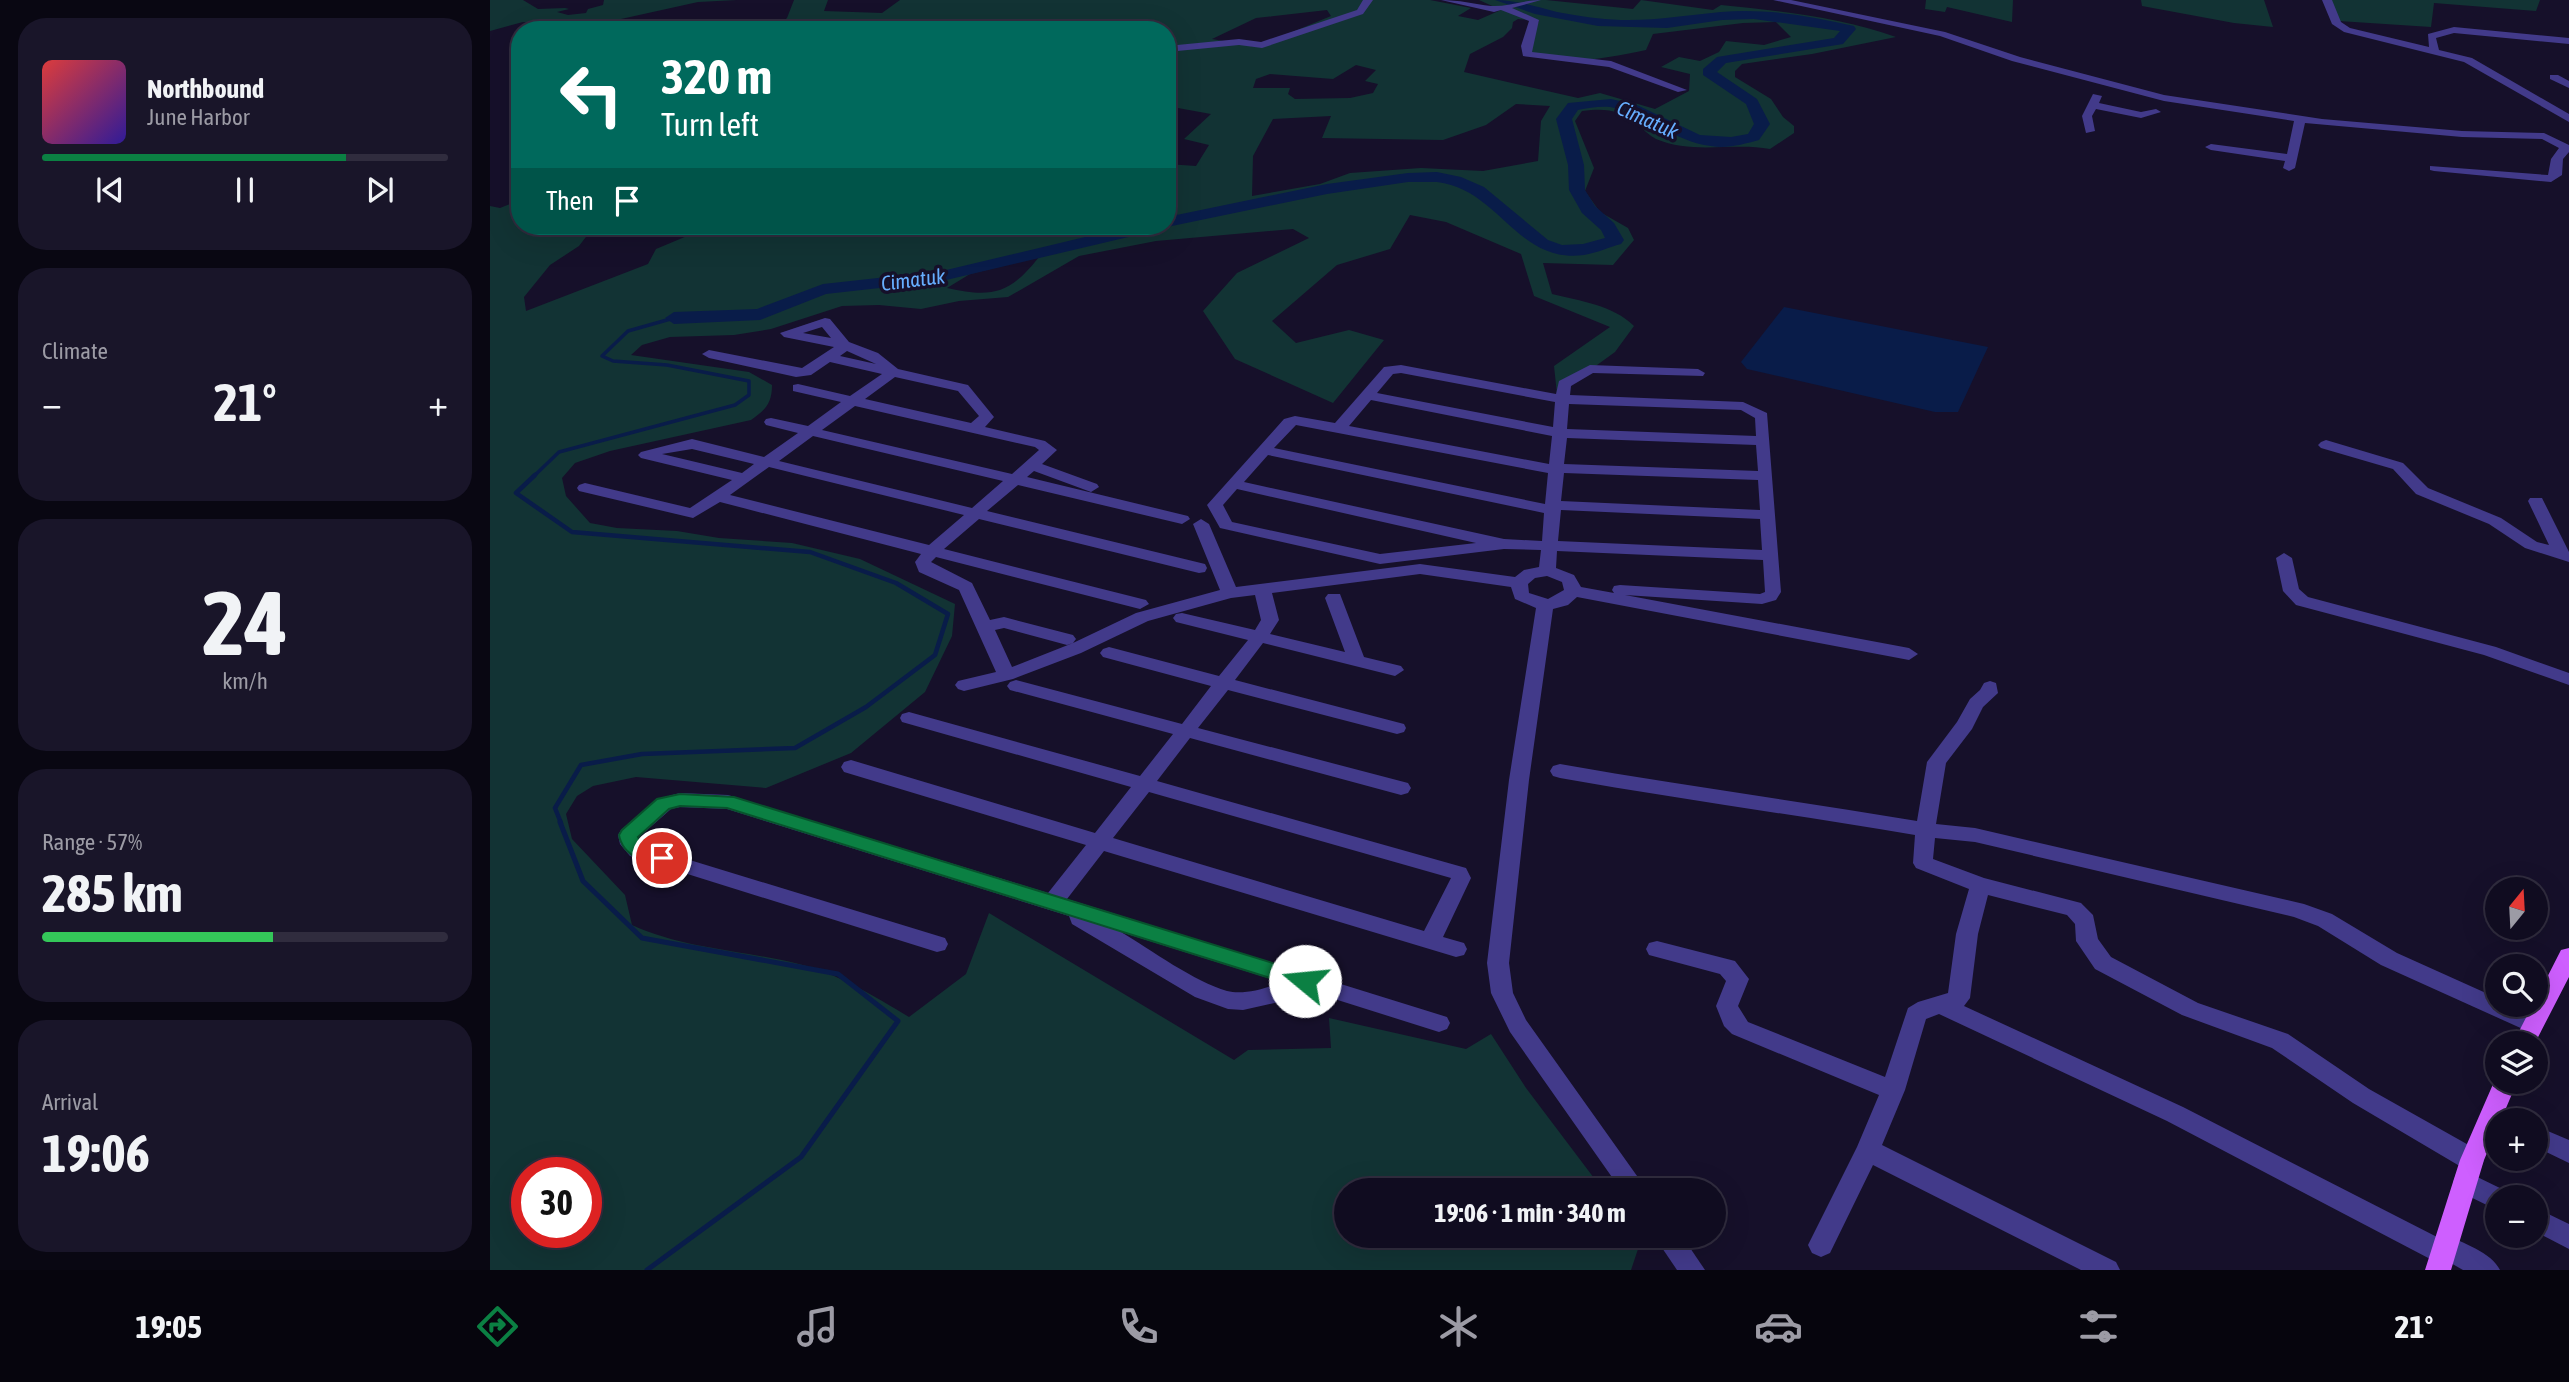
<!DOCTYPE html>
<html lang="en">
<head>
<meta charset="utf-8">
<style>
	body { margin:0; font-family:"Asap Condensed",sans-serif; background:#191529; color:#f1f3f6; height:100vh; display:flex; flex-direction:column; font-size:26px; white-space:nowrap }
	* { box-sizing:border-box; margin:0 }
	p { font-size:23px; color:#9c9ba5 }
	.icon { flex:none; width:38px; height:38px; fill:none; stroke:currentColor; stroke-width:2; stroke-linecap:round; stroke-linejoin:round }
	.map { position:relative; flex:1; overflow:hidden }
	.side { display:flex; flex-direction:column; gap:18px; padding:18px; background:#090712; width:490px }
	.side>* { flex:none }
	.banner { position:absolute; left:21px; top:21px; width:665px; height:214px; border-radius:28px; box-shadow:0 7px 28px #0002,0 0 0 2px #302c3e; background:#00695c; color:#fff; overflow:hidden }
	.needle { width:46px; rotate:18deg }
	.tools { position:absolute; left:1995px; top:877px; display:grid; gap:14px }
	.tools a { display:grid; place-items:center; width:63px; height:63px; border-radius:50%; background:#100c20; box-shadow:0 7px 28px #0002,0 0 0 2px #302c3e; font-size:35px }
	.speed { position:absolute; left:21px; top:1157px; display:flex; gap:14px; font-size:35px; font-weight:700; text-align:center }
	.speed>* { display:grid; place-content:center; width:91px; height:91px; border-radius:50%; background:#100c20; box-shadow:0 7px 28px #0002,0 0 0 2px #302c3e; line-height:1 }
	.speed .limit { border:10px solid #d22; background:#fff; color:#111 }
	.pin { position:absolute; display:grid; place-items:center; width:60px; height:60px; color:#fff; margin:-30px; border:4px solid #fff; border-radius:50%; box-shadow:0 2px 7px #0007 }
	.me { position:absolute; width:77px; margin:-38px; rotate:287deg; stroke-linejoin:round; filter:drop-shadow(0 0 5px #0008) }
	.turn { display:flex; align-items:center; gap:24px; height:147px; padding:0 35px; font-size:32px }
	.turn .icon { width:91px; height:91px; stroke-width:2.5 }
	.turn b { display:block; font-size:49px; line-height:60px }
	.then { display:flex; align-items:center; height:66px; padding:0 35px; background:#0003; gap:14px; font-size:26px }
	.big { font-size:52px; font-weight:700; line-height:1.1 }
	.side .card { flex:1; display:flex; flex-direction:column; justify-content:center; gap:10px; min-width:0; padding:0 24px; border-radius:28px; background:#191529 }
	.side .dial { align-items:center; gap:0 }
	.dial b { font-size:91px; line-height:1 }
	.song { display:flex; align-items:center; gap:21px }
	.cover { width:84px; height:84px; border-radius:10px; background:linear-gradient(135deg,hsl(0 70% 55%),hsl(250 70% 35%)) }
	.played { height:7px; border-radius:4px; background:linear-gradient(90deg,#0b8043 75%,#302c3e 75%) }
	.keys { display:flex; justify-content:space-around; direction:ltr }
	.heat { display:flex; justify-content:space-between; align-items:center; font-size:38px; direction:ltr }
	.charge { height:10px; border-radius:5px; background:linear-gradient(90deg,#34c759 57%,#302c3e 0) }
	.trip { position:absolute; left:844px; top:1178px; width:392px; height:70px; border-radius:35px; background:#100c20; box-shadow:0 7px 28px #0002,0 0 0 2px #302c3e; font-weight:700; line-height:70px; text-align:center }
	.tab-bar { display:flex; height:112px; justify-content:space-around; align-items:center; background:#06050d; color:#9c9ba5 }
	.tab-bar .icon { width:49px; height:49px }
	.tab-bar .selected { color:#0b8043 }
	.tab-bar b { font-size:32px; color:#f1f3f6 }
	main { display:flex; flex:1; min-height:0 }
	.map>svg:first-child { display:block }
	.green { fill:#123334; fill-rule:evenodd }
	.water { fill:#091c49 }
	.lines { fill:none; stroke-linecap:round; stroke-linejoin:round }
	.stream-far2 { stroke:#091c49; stroke-width:3.5 }
	.stream-far1 { stroke:#091c49; stroke-width:4.5 }
	.stream { stroke:#091c49; stroke-width:5 }
	.river { fill:#091c49; fill-rule:evenodd }
	.minor { fill:#423a8a; fill-rule:evenodd }
	.major { fill:#ce5fff; fill-rule:evenodd }
	.route { fill:#0b8043; stroke:#07532c; stroke-width:2 }
	.labels { text-anchor:middle; dominant-baseline:central; stroke-width:7; stroke-linejoin:round; paint-order:stroke }
	.far-water-label { font-size:21px; font-style:italic; fill:#66aeff; stroke:#16102a }
</style>
</head>
<body>
<main>
<section class="side">
<div class="card">
<div class="song"><i class="cover"></i><div><b>Northbound</b><p>June Harbor</p></div></div>
<div class="played"></div>
<div class="keys"><svg class="icon" aria-label="previous" viewBox="0 0 24 24"><path d="M18 5L8 12l10 7zM5 5v14"/></svg><svg class="icon" aria-label="pause" viewBox="0 0 24 24"><path d="M8 5v14M16 5v14"/></svg><svg class="icon" aria-label="next" viewBox="0 0 24 24"><path d="M6 5l10 7-10 7zM19 5v14"/></svg></div>
</div>
<div class="card"><p>Climate</p>
<div class="heat"><a>−</a><b class="big">21°</b><a>+</a></div>
</div>
<div class="card dial"><b>24</b><p>km/h</p></div>
<div class="card"><p>Range · 57%</p><b class="big">285 km</b><div class="charge"></div></div>
<div class="card"><p>Arrival</p><b class="big">19:06</b></div>
</section>
<div class="map">
<svg width="2079" height="1270" viewBox="0 0 2079 1270">
	<rect width="100%" height="100%" fill="#16102a"/>
	<g class="green">
		<path d="M0,0H33L48,9L75,8L79,9L67,12L78,15L96,13L98,9L113,5L114,0H247L208,2L131,19L68,27L33,22L0,31Z"/>
		<path d="M304,0H338L334,11L392,13L410,0H940L981,8L968,16L988,20L1011,10L989,0H1056L1143,9L1151,0L1223,10L1231,5C1290,11 1350,17 1406,37L1322,54L1252,64L1245,71V77L1281,99L1293,117L1304,126V133L1280,149C1243,142 1203,155 1166,139C1160,136 1154,130 1148,125C1128,110 1118,108 1092,111L1085,121L1104,168L1095,191L1110,212L1138,228L1144,240L1123,265L1053,263L1062,294C1090,301 1123,305 1144,326L1125,352L1067,394L1064,366L1120,327L1044,296L1031,254L956,222L920,215L900,249L847,265L782,321L806,343L859,330L894,340L843,403L745,359L713,311L747,273L819,238L803,229L666,241L589,256L518,297L469,301L431,309L389,305L352,306L281,329L244,335L180,337L152,345L141,355L259,372L282,385C282,404 275,410 261,420L120,451L85,463L72,478L76,496L100,523L127,528L187,531L229,538L302,543L370,559L465,604L462,636L435,692L361,753L276,788L146,777L103,786L87,796L76,814L82,839L135,895L142,925C194,949 253,950 309,964C349,974 384,996 419,1017L476,974L499,913L744,1060L758,1050L841,1048L839,1018L976,1049L1001,1034L1036,1088L1113,1190H856V1236H1148L1151,1240L1141,1270H0V206L10,208L30,200V226H101L102,229L89,246L60,265L34,297L36,311L158,264L166,249L221,226H677V164L706,166L719,145L694,139L721,114L677,106V30H461L471,27L426,26L420,30H283L297,18ZM837,10L841,16L766,47L722,39L766,18ZM1028,19L1049,21L1036,51C1069,69 1121,57 1156,50L1163,34L1253,23L1286,22L1301,37L1274,45L1236,41L1229,52L1210,61L1189,57L1171,67L1200,74L1199,91L1165,109L1110,93L1088,98L974,72L980,54L1013,37L1022,28L1023,22ZM866,65L886,70L875,81L888,84L883,93L860,98L805,99L798,94L800,88H763L766,79L780,74L843,79ZM1026,104L1060,106L1051,121L1048,161L993,171L931,168L860,173L830,184L762,196L763,156L783,119L841,116L832,138L953,140L996,125ZM549,257C520,294 502,298 457,288L480,274ZM37,1172H96V1232H37Z"/>
		<path d="M1436,0H1523L1522,22L1457,7L1455,12L1435,9Z"/>
		<path d="M1651,0H1774L1783,27L1744,23L1652,6Z"/>
		<path d="M1840,0H2050L2046,11L1944,3L1941,27L1849,21Z"/>
	</g>
	<path class="water" d="M1294,307L1498,347L1468,412H1445L1257,369L1251,362Z"/>
	<g class="lines">
		<path class="stream-far2" d="M43,477L69,452L245,405L259,395V381L177,365L123,361L112,356L138,331L184,318"/>
		<path class="stream-far1" d="M45,475L26,493L82,532L320,552L406,583L458,614L445,655L376,707L305,748L152,754L91,765L65,808L71,823"/>
		<path class="stream" d="M70,822L93,881L152,938L348,974L408,1021L311,1157L157,1270"/>
		<g class="river">
			<path d="M1005,0C1027,0 1046,7 1067,12C1088,16 1109,19 1131,20C1165,21 1197,15 1231,12C1275,8 1321,16 1364,26L1366,29L1353,44L1236,63L1227,72L1267,99L1280,124L1269,140C1254,144 1237,149 1221,146C1184,142 1157,113 1120,107C1110,106 1098,108 1088,110L1082,119L1094,165L1095,190L1105,206L1124,223L1134,240L1131,244C1119,247 1107,253 1094,255C1027,264 1009,189 947,182H918L837,194L677,227L672,226H677V217L837,184L918,173L947,172L971,177L994,187L1058,240L1072,245L1093,244L1115,238L1111,230L1092,213L1079,190L1078,165L1066,119L1078,103L1121,99L1147,105L1210,135L1241,137L1258,134L1264,124L1256,104L1213,75V69L1227,57L1344,38L1350,31L1264,19L1232,20L1177,28L1108,26L1045,14Z"/>
			<path d="M641,226H671L668,230L452,281L336,294L270,320L184,324L175,318L184,312L267,309L333,284L452,271Z"/>
		</g>
		<g class="minor">
			<path d="M873,0H883L873,14L772,48L749,45L677,52V46L749,39L771,42L867,10Z"/>
			<path d="M951,0C969,0 984,4 1001,6C1017,7 1034,0 1051,0L1022,8L1049,20L1042,52L1121,61L1197,90L1188,92L1119,67L1033,56L1031,46L1039,21L1011,10L1004,12Z"/>
			<path d="M1283,0H1301L1455,32L1530,57L1674,95L1832,119L1972,131L2054,133L2079,145V152L2073,159L2072,175L2061,182L1944,171L1940,170V166L2058,175L2061,159L2069,148L2052,139L1972,137L1815,123L1805,168L1799,171L1793,168L1795,161L1721,150L1715,147L1721,144L1797,154L1804,121L1674,101L1522,61L1450,36Z"/>
			<path d="M1832,0H1842L1851,22L1860,28L1939,47L1938,34L1964,27L2079,38V44L1964,33L1946,38L1949,50L1982,58L2079,114V122L1974,62L1854,32L1842,24Z"/>
			<path d="M2060,75H2068L2079,81V88L2060,79Z"/>
			<path d="M1603,94L1612,96L1609,103L1651,112L1666,109L1671,112L1651,118L1606,109L1602,116L1605,131L1596,133L1592,116Z"/>
			<path d="M335,318L340,319L359,342L388,353L408,369L478,385L504,417L495,427L555,441L567,450L552,464L607,484L609,487L601,492L544,471L537,477L698,516L700,519L692,524L528,485L497,511L715,564L717,568L715,572L709,573L489,519L454,549L656,600L659,604L650,609L446,557L441,562L482,583L500,620L514,617L583,635L586,639L583,643L646,613L730,590L703,524L711,519L719,524L746,587L930,564L1025,577L1034,570L1049,567L1051,550L1014,549L890,564L730,528L717,505L794,419L805,416L845,423L894,367L911,365L1066,394L1069,381L1100,365L1208,369L1215,373L1213,376L1103,373L1081,386L1080,395L1253,402L1277,413L1291,592L1286,600L1272,604L1135,595L1419,648L1428,654L1419,660L1087,597L1078,605L1063,609L1039,780L1019,963L1023,993L1036,1020L1157,1190H1131L1020,1032L1001,993L997,963L1019,780L1046,608L1025,599L1021,587L930,574L782,593L789,620L780,634L855,652L835,598L838,594H850L874,657L911,666L914,670L905,676L773,643L745,680L914,724L916,728L914,732L907,734L738,690L708,728L918,783L921,788L918,793L911,795L700,738L667,781L976,868L981,878L953,937L974,943L977,949L974,955L966,957L614,851L577,899L957,1017L960,1023L957,1029L949,1032L816,990L789,1002L753,1010L738,1009L705,997L582,924L579,916L237,809L190,807L181,809L149,837L154,846L455,938L458,944L455,950L447,952L140,856L130,844L128,835L131,830L167,799L190,793L238,795L558,893L596,845L354,772L351,767L354,762L361,760L605,833L641,787L412,722L410,718L412,714L419,712L650,776L683,734L520,690L517,686L520,682L526,680L692,724L721,686L613,657L610,653L613,649L619,647L729,676L758,640L686,622L683,618L686,614L692,613L765,630L771,620L765,595L741,598L658,621L591,653L523,679L474,691L468,689L465,685L468,681L506,672L469,590L429,572L425,562L431,554L230,502L203,518L89,491L87,488L89,485L95,483L200,508L242,480L151,458L148,455L151,452L202,439L274,457L308,433L276,425L274,422L276,419L281,418L318,426L351,402L303,391V385L308,384L360,396L392,374L340,362L321,375L306,377L219,358L212,354L219,350L312,368L344,347L294,337L290,333ZM332,327L341,338L313,333ZM357,351L386,364L350,356ZM911,373L1065,402L1063,427L887,393L903,374ZM405,377L468,391L489,416L481,423L375,399ZM881,400L1062,436L1059,464L859,426ZM1079,404L1251,410L1265,418L1266,436L1077,429ZM365,406L545,447L549,450L522,474L332,430ZM806,425L1058,473L1055,504L784,448ZM323,436L513,481L482,508L289,461ZM1077,438L1266,445L1268,471L1074,464ZM202,449L264,464L252,473L172,454ZM778,455L1054,513L1052,541L1014,539L754,482ZM279,467L474,515L439,545L240,495ZM1074,473L1268,480L1270,510L1071,501ZM747,489L986,543L890,554L742,522L733,505ZM1071,510L1270,519L1272,550L1068,541ZM1067,551L1273,560L1275,592L1270,594L1130,585L1124,586L1122,590L1124,593L1091,587L1084,575L1066,568ZM1057,576L1072,582L1074,590L1058,599L1039,593L1038,584L1045,578ZM514,628L577,645L583,643L522,667L505,630ZM659,792L961,878L934,931L623,838ZM631,932L791,982C776,989 753,995 737,991C705,982 661,950 631,932Z"/>
			<path d="M1836,440L1913,463L1938,488L2011,518L2047,542L2059,545L2038,501L2040,498H2052L2079,552V562L2035,548L1999,524L1926,494L1903,469L1831,448L1828,445L1831,442Z"/>
			<path d="M1794,553L1802,558L1809,589L1818,597L2006,647L2079,673V685L1994,655L1806,605L1793,591L1786,558Z"/>
			<path d="M1500,681L1506,683L1508,693L1493,707L1482,729L1456,763L1446,824L1485,828L1814,904L1842,914L1907,953L2007,998V1004C2022,1004 2047,1009 2054,1024L2051,1030L2043,1033L2035,1030L1891,965L1828,926L1804,917L1485,842L1445,838L1443,859L1494,878L1591,903L1603,915L1608,939L1621,957L1708,1003L1798,1034L1879,1089L1991,1152L1994,1160L1991,1168L1982,1171L1973,1168L1863,1103L1782,1048L1692,1015L1605,969L1586,941L1585,924L1577,915L1498,895L1488,934L1480,998L1474,1006L1693,1107L1949,1238L1955,1235C1972,1242 2002,1253 2010,1270H1973L1959,1262L1953,1265L1944,1261L1677,1121L1449,1014L1436,1019L1415,1090L1392,1145L1626,1262L1630,1270H1591L1383,1165L1340,1253L1331,1257L1322,1253L1318,1245L1367,1147L1389,1095L1242,1034L1234,1026L1226,1006L1236,981L1230,974L1159,955L1156,949L1159,943L1167,941L1245,961L1259,979L1248,1006L1258,1022L1395,1077L1418,1008L1428,1002L1458,993L1466,934L1479,889L1426,868L1423,863L1425,835C1307,815 1188,799 1070,778L1063,776L1060,771L1063,766L1070,764C1189,785 1308,801 1427,821L1437,762L1467,722L1480,699L1490,690L1494,683Z"/>
			<path d="M2046,1126L2079,1140V1163L2046,1147Z"/>
			<path d="M1975,1171L2016,1191L2018,1197H2007V1210L1966,1190L1963,1182L1966,1174Z"/>
			<path d="M2046,1208L2079,1224V1249L2046,1232Z"/>
			<path d="M1164,1236H1192L1215,1270H1187Z"/>
		</g>
		<g class="major">
			<path d="M2079,948V977L2045,1043H2023L2043,1004H2046V999L2071,950Z"/>
			<path d="M2007,1075V1082H2027L2011,1120H2007V1129L1994,1160L1961,1270H1935L1970,1160Z"/>
		</g>
	</g>
	<path class="route" d="M190,794L244,797L815,973L822,976L825,981L822,987L815,989L237,808L190,806L179,809L148,837L153,846L178,854L181,858L178,863C160,869 132,855 129,835L132,830L167,799Z"/>
	<g class="labels">
		<g class="far-water-label">
			<text transform="translate(1158 119) rotate(24)">Cimatuk</text>
			<text transform="translate(423 279) rotate(-7)">Cimatuk</text>
		</g>
	</g>
</svg>
<div class="tools">
<a><svg class="needle" viewBox="-14 -14 28 28"><path d="M0-13l5 13h-10z" fill="#e53935"/><path d="M0 13l5-13h-10z" fill="#9c9ba5"/></svg></a>
<a><svg class="icon" aria-label="search" viewBox="0 0 24 24"><circle cx="10" cy="10" r="6"/><path d="M15 15l6 6"/></svg></a>
<a><svg class="icon" aria-label="layers" viewBox="0 0 24 24"><path d="M12 4l9 5-9 5-9-5zM3 14l9 5 9-5"/></svg></a>
<a>+</a>
<a>−</a>
</div>
<div class="speed"><div class="limit">30</div></div>
<div class="pin" style="left:172px;top:858px;background:#d93025"><svg class="icon" aria-label="arrive" viewBox="0 0 24 24"><path d="M6 21V4h12l-3 4 3 4H6"/></svg></div>
<svg class="me" style="left:815px;top:981px" viewBox="-20 -20 40 40"><circle r="19" fill="#fff"/><path d="M0-13L10 11 0 6-10 11z" fill="#0b8043"/></svg>
<div class="trip">19:06 · 1 min · 340 m</div>
<div class="banner">
<div class="turn"><svg class="icon" aria-label="left" viewBox="0 0 24 24"><path d="M17 20v-9H6M10 6l-5 5 5 5"/></svg><div><b>320 m</b>Turn left</div></div>
<div class="then">Then<svg class="icon" aria-label="arrive" viewBox="0 0 24 24"><path d="M6 21V4h12l-3 4 3 4H6"/></svg></div>
</div>
</div>
</main>
<nav class="tab-bar">
<b>19:05</b>
<svg class="icon selected" aria-label="directions" viewBox="0 0 24 24"><path d="M12 3l9 9-9 9-9-9zM9 14v-3h6M13 9l2 2-2 2"/></svg>
<svg class="icon" aria-label="music" viewBox="0 0 24 24"><path d="M9 18V5l10-2v13"/><circle cx="6" cy="18" r="3"/><circle cx="16" cy="16" r="3"/></svg>
<svg class="icon" aria-label="phone" viewBox="0 0 24 24"><path d="M5 4h4l2 5-3 2q2 4 5 5l2-3 5 2v4C11 20 4 13 5 4z"/></svg>
<svg class="icon" aria-label="climate" viewBox="0 0 24 24"><path d="M12 3v18M4 7l16 10M4 17L20 7"/></svg>
<svg class="icon" aria-label="car" viewBox="0 0 24 24"><path d="M5 17H2v-5l4-1 3-4h7l3 4 3 1v5h-3M9 17h6M6 11h13"/><circle cx="7" cy="17" r="2"/><circle cx="17" cy="17" r="2"/></svg>
<svg class="icon" aria-label="filters" viewBox="0 0 24 24"><path d="M4 7h16M4 17h16"/><circle cx="9" cy="7" r="2"/><circle cx="15" cy="17" r="2"/></svg>
<b>21°</b>
</nav>
</body>
</html>
